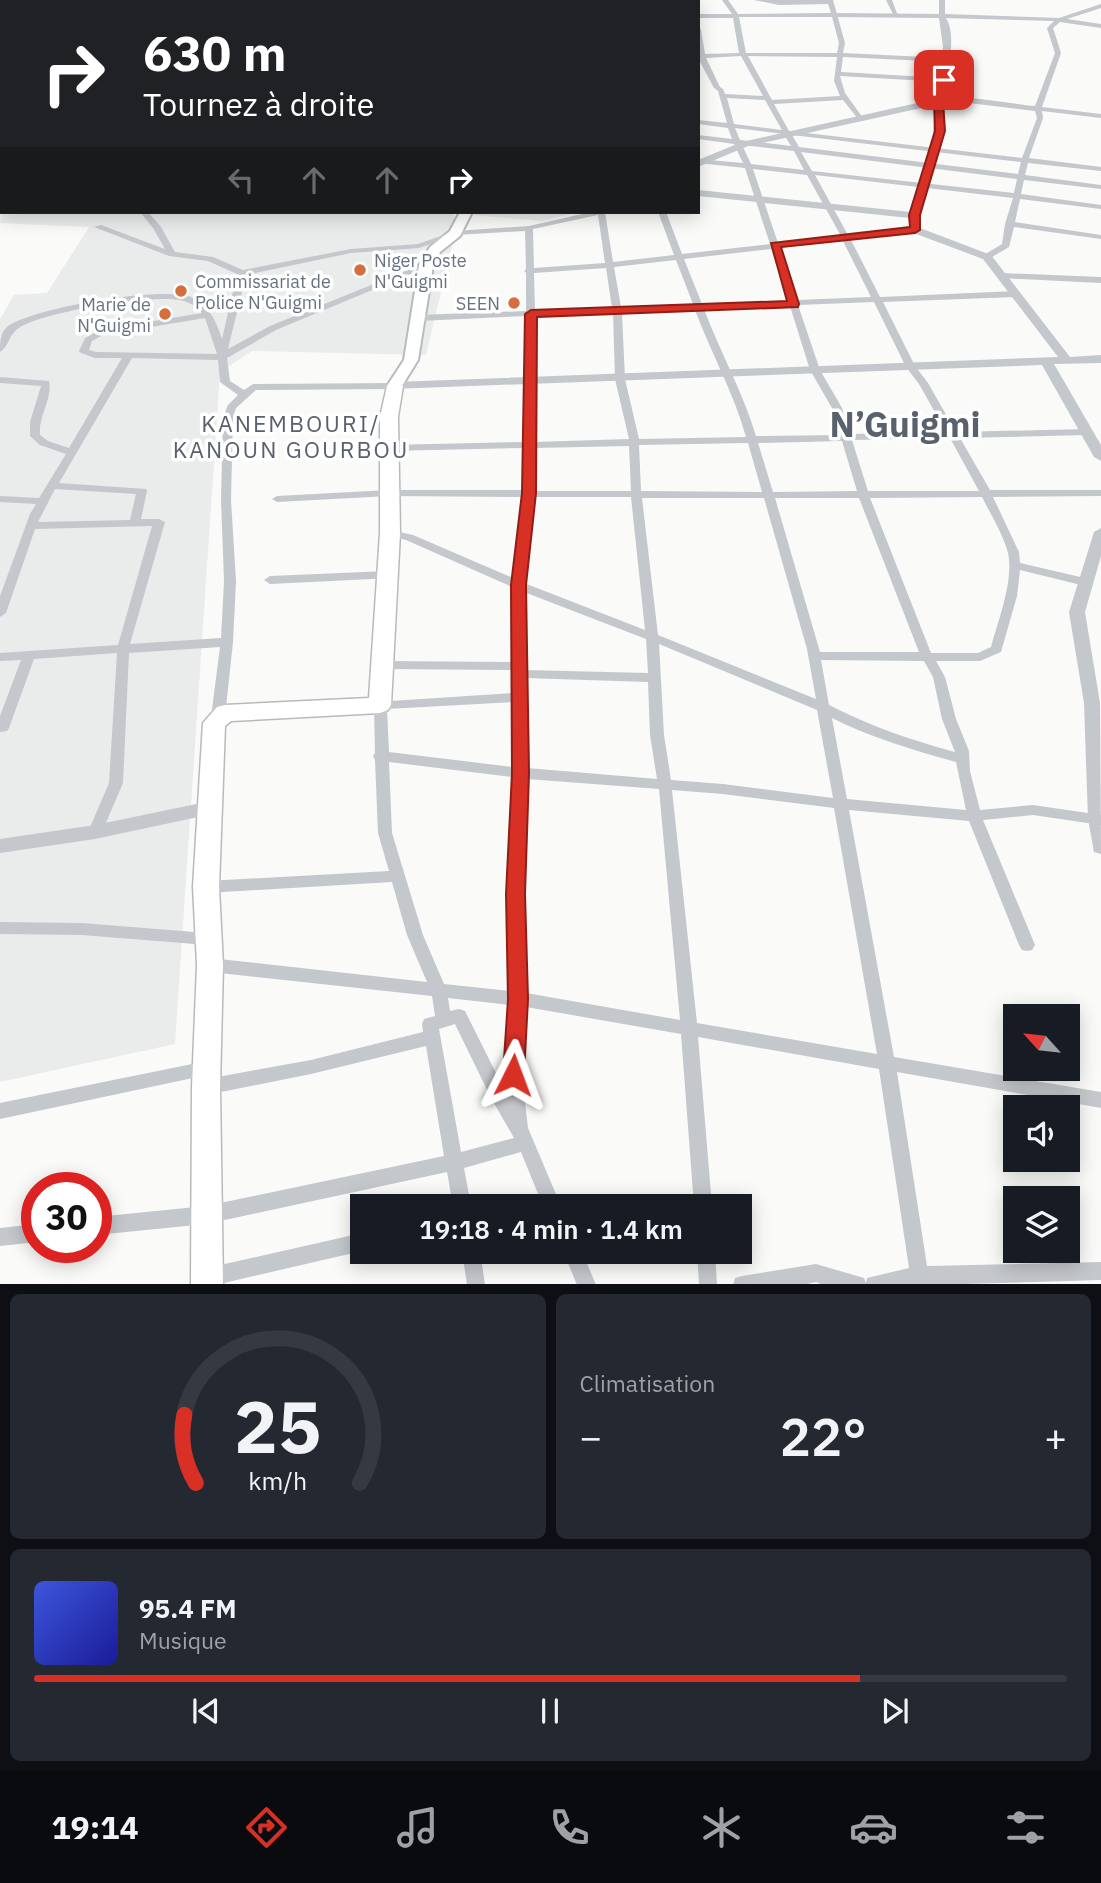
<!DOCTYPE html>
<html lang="fr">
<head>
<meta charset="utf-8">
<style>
	body { margin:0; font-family:"IBM Plex Sans",sans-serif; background:#242831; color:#f1f3f6; height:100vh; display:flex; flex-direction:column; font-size:26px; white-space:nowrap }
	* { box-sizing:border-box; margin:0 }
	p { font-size:23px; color:#9ea1a6 }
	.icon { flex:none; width:38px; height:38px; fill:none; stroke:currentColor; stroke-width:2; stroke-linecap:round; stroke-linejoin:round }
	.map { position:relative; height:1284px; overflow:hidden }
	.drawer { display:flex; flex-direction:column; gap:10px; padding:10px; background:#0d0f14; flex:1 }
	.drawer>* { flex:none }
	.top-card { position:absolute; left:0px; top:0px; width:700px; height:214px; box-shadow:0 4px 18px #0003; background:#202124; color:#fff; overflow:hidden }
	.needle { width:46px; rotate:297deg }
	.tools { position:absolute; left:1003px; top:1004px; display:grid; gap:14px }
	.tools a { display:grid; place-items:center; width:77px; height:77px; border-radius:0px; background:#171b24; box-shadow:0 4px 18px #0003; font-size:35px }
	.speed { position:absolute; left:21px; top:1172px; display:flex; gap:14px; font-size:35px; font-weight:700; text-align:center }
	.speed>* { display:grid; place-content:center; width:91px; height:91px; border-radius:50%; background:#171b24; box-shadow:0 4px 18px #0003; line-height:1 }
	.speed .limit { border:10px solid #d22; background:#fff; color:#111 }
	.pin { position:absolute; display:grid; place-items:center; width:60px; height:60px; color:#fff; margin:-30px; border-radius:14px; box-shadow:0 4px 10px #0006 }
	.me { position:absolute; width:77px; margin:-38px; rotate:3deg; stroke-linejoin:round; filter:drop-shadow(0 0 5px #0008) }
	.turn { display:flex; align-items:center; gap:24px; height:147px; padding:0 28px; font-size:32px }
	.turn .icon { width:91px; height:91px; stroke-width:2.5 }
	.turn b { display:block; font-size:49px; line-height:60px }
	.lanes { display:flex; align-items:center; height:66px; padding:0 28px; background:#0003; justify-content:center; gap:35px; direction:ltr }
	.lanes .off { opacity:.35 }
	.big { font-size:52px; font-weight:600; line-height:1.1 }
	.drawer .tile { flex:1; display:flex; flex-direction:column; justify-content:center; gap:10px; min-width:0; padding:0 24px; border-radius:10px; background:#242831 }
	.drawer .dial { align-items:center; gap:0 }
	.dial svg { height:182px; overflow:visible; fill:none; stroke:#363941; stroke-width:7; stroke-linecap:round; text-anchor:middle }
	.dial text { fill:#f1f3f6; stroke:none }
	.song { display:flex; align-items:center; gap:21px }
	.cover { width:84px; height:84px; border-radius:10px; background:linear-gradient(135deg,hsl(230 70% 55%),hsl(240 70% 35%)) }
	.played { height:7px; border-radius:4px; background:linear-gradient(90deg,#d93025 80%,#363941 80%) }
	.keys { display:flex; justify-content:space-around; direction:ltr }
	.heat { display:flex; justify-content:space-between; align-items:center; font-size:38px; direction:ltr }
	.drawer .tiles { flex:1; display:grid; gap:10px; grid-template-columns:1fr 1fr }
	.tile:last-child { grid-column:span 2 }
	.trip { position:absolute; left:350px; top:1194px; width:402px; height:70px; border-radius:0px; background:#171b24; box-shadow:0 4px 18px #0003; font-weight:600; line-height:70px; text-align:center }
	.menu { display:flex; height:112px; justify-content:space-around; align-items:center; background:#090b0e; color:#9ea1a6 }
	.menu .icon { width:49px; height:49px }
	.menu .selected { color:#d93025 }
	.menu b { font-size:32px; color:#f1f3f6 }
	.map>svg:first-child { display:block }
	.built { fill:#eaeceb }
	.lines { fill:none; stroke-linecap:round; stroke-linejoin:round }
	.secondary-casing { stroke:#b7bbbf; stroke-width:4 }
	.trunk-casing { stroke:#b7babd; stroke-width:3 }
	.minor { fill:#c4c7cb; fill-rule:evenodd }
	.tertiary { fill:#c4c7cb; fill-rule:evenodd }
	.secondary { fill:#fff; fill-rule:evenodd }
	.trunk { fill:#fff; fill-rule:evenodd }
	.route { fill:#d93025; stroke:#8d1f18; stroke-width:2 }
	.poi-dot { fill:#d46e3d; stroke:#fff; stroke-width:2.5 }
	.labels { text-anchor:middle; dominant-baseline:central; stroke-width:7; stroke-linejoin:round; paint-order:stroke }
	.far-poi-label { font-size:18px; fill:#677380; stroke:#fff; text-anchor:start }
	.neighbourhood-label { font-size:23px; letter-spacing:2px; fill:#59626c; stroke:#fff }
	.town-label { font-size:35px; font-weight:bold; fill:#59626c; stroke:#fff }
</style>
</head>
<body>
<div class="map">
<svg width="1101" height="1285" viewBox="0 0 1101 1285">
	<rect width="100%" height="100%" fill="#fafaf8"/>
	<g class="built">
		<path d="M2,197V212H453L455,234L426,355L252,351L220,372L175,1044L0,1082V319L14,295L47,293L89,227L0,223Z"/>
		<path d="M476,212H577L543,221L474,215Z"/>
	</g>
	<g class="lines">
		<g class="secondary-casing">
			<g id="secondary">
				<path d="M441,0H451L452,2H443Z"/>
				<path d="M460,212H472L460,236L440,252L433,266L418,360L400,389H390L387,386L404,360L419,266L430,247L450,231Z"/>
			</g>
		</g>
		<g class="trunk-casing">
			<path id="trunk" d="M395,381L403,386L398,417L400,533L391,705L388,710L380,713L231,721L225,726L219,887L223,965L220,1087L223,1285H191L192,1087L197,965L193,887L203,723L217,707L225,705L369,698L380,533V417L387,386Z"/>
		</g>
		<g class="minor">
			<path d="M534,0H540L533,2Z"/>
			<path d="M603,0H609L611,2H604Z"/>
			<path d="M722,0H728L738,14L831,13L828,4L779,5L754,0H833L845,43L843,53L946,58L949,60L946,62L843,57L841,72L944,78L947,80L944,82L840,76L845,93L863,118L862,119H858L843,100L774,104L789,131L1022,158L1037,118L1035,111L961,102L939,103L936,101C955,92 1011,104 1035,106L1055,53L1047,28L1054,21L942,18L939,16V0H945V14L1059,18L1101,4V8L1067,19L1101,24V28L1060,22L1053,28L1061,53L1042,107L1101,114V118L1042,111L1043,118L1029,158L1101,167V171L1028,163L1025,175L1101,185V189L1024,180L1021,194L1101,205V209L1020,199L1015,222L1101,235V239L1014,227L1009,247L987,260L983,257L984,255L1002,244L1005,224L1013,198L815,175L848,235L915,228L919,230L915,232L851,240L880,297L1016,291L1020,294L1016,297L883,302L915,366L928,383L956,432L1087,429L1092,432L1087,435L960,438L990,490H1101V496L993,497L1019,552L1020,563L1089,579L1091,582L1085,586L1020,570L1017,596L1001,652L980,661H936L945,677L956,719L969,751L970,771L980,810L1033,805L1101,815V825L1033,815L983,820L1035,945L1032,950L1027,951L1022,950L1019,945L969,821L849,810L894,1057L1101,1092V1108L897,1072L927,1266L1101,1262V1280L930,1285H823L816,1282L803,1285H733L735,1278L742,1276L816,1264L864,1278L866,1283L867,1278L909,1268L879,1069L698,1037L712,1206H694L681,1034L526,1007L522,1075L528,1128L561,1206H543L521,1152L464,1168L471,1206H453L447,1172L206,1224L96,1235V1217L206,1206L444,1156L426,1046L311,1074L206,1095L200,1092L198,1087L200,1082L206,1079L311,1060L423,1032L422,1024L424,1019L435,1016L432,996L210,972L205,970L202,965L205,960L210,958L427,982L407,935L392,882L206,893L201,891L199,887L201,883L206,881L389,871L378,833L375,760L373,756L375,753L374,705L375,702L513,693V670L381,669L375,665L381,661L513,662L512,587L406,540L386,535L384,533L390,530L413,535L513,578L523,497L389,496L277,502L272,499L277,496L389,490H524V448L387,451L382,448L387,445L524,442L526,316L419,321L415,318L419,315L526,311V273L524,271L526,269L525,231L456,235L419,248L351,253L246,275L228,349L270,326L423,264L430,266L276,330L227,358L230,381L244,390L253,384L395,383L400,386L395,389L256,390L236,408L233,417L231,500L236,581L233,642L225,717L223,720H213L211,717L220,647L129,653L123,783L102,832L100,836L95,837L90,836L88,832L109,783L117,653L34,659L9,728L7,731L0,732V716L21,660L0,661V653L118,645L152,526L35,529L6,613L0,617V596L30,514L36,504L0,502V496L39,498L66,454L40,445L30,436V422L41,386L0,383V377L49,381C53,399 38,416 40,435L48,441L69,448L122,358H95L81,353L79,351L85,338L100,330L202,313C198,308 191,303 184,301C153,293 53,311 24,325C7,333 11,345 0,352C0,343 0,333 7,327C32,308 160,286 191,297C209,304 216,321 222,339L237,274L208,261L169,256L94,227L101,225L165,249L153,228L140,212H148L161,227L175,252L213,257L243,270L351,249L418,244L455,231L529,226L591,212H605L613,262L674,255L658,212H666L682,254L770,244L745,168L698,163V159L743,163L734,144L698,139V135L732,139L728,128L698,124V120L727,123L718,91L714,88L698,58V27L701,29L705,54L739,53L733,18H698V14H732ZM739,17H832L839,43L837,53H746ZM741,56L763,96L725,94L723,89L720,87L706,58ZM748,56L837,57L834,81L840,96L772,100ZM727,98L765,100L782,130L734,124ZM735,128L784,134L791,146L740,140ZM792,135L1021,162L1018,174L799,147ZM742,145L794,151L804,170L751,164ZM801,152L1017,179L1014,193L812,171ZM753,169L807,175L841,236L778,243ZM598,215L605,263L534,268L533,229ZM843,241L871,297L797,300L779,248ZM771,249L788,301L702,304L684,259ZM676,260L693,304L621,307L614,267ZM606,268L612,308L535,311L534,273ZM874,302L906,367L919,384L946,432L850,434L842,408L820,370L798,305ZM790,306L810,370L832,408L840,435L756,436C743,392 720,352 704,309ZM695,310C711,353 734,393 746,437L639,439L625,379L622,313ZM613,313L615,379L629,439L535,442V316ZM205,318L217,354L96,352L89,350L92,341L103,335ZM132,358L218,360L220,382L238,395L228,405L223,417L221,500L224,581L221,638L130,644L165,522L159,519H141L147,491L146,489L59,483ZM950,438L979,491H868L852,440ZM842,441L857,491L773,492L758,443ZM748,443L762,492L641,491L639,445ZM629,446L631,491H534L535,448ZM55,489L136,494L130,520L38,522ZM534,497H631L645,630L524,583ZM982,497C991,515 1003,534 1008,553C1014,580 998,621 991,647L978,653H931L870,498ZM642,498H764L807,649L816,699L658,635ZM775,498H859L919,652H820ZM524,592L646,639L648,673L525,670L527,666L525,663ZM659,644L817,710L833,798L723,784L671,780L664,735ZM821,660L924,661L933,677L942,719L955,752C911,740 870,726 829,705ZM525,678L648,682L650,735L657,779L527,768ZM513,702V767L389,752L387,709ZM832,718C872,738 913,750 956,762L966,810L847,799ZM389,762L513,777L508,894L510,991L444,984L423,935L392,833ZM527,779L659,789L680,1020L526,993L522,894ZM672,790L723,794L834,808L877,1054L697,1023ZM448,998L510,1005L506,1075L507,1095L465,1011L459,1009L450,1011ZM455,1024L491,1098L514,1138L461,1152L439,1029Z"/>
			<path d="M886,0H892L898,16H894Z"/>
			<path d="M1002,273L1101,277V283L999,278V274Z"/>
			<path d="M388,571L394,575L392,578L270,584L264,580L270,576Z"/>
			<path d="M0,922L82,923L207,933L212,935L215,939L212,943L207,945L82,935L0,934Z"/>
			<path d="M207,1061L213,1063L215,1068L213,1073L207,1075L0,1119V1103Z"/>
			<path d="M37,1224V1242L0,1246V1228Z"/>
			<path d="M362,1233V1251L215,1285L200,1284L198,1277L200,1270L207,1268Z"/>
			<path d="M462,1251H480L485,1285H467Z"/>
			<path d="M563,1251H582L596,1285H577Z"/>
			<path d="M697,1251H715L717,1285H699Z"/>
		</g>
		<g class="tertiary">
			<path d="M834,13L942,14C961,28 945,80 943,102C942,116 944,131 941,145C935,173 921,199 920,228L991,255L1070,357L1101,355V363L1054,364L1101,445V461L1094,457L1042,365L391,389V383L395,382L1058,357L983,259L911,232L910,218L698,196V190L911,212L932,144L935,105L748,146L698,167V160L742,142L935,99L943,47L939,18L831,17Z"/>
			<path d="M1101,528V556L1085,612L1100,703L1101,854L1094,852L1088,819L1084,703L1069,612L1094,532Z"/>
			<path d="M211,801L217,803L220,808L217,813L95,839L0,853V839L95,825Z"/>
		</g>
		<use href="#secondary" class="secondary"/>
		<use href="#trunk" class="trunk"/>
	</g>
	<path class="route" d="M944,77L948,80L943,101L945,131L920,215V230L915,233L781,247L799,304L798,307L537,317L536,493L526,585L529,773L525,894L528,999L524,1075L521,1082L513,1085L506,1082L503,1075L508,999L506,894L512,773L511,585L522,493L525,314L531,310L787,301L771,243L910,227L909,215L935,131L934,101L940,80Z"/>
	<g class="poi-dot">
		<circle cx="360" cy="270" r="7"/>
		<circle cx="181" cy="291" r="7"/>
		<circle cx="514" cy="303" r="7"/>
		<circle cx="165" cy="314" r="7"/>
	</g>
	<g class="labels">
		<g class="far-poi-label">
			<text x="374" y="260">Niger Poste<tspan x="374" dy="21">N'Guigmi</tspan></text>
			<text x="195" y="281">Commissariat de<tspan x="195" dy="21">Police N'Guigmi</tspan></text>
			<text x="500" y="303" text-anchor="end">SEEN</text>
			<text x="151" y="304" text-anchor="end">Marie de<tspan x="151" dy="21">N'Guigmi</tspan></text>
		</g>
		<g class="neighbourhood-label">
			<text x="291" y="423">KANEMBOURI/<tspan x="291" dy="26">KANOUN GOURBOU</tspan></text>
		</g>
		<g class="town-label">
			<text x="905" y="424">N’Guigmi</text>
		</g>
	</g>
</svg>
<div class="tools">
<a><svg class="needle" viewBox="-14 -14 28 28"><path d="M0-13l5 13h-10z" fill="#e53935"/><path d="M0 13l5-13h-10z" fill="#9ea1a6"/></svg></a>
<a><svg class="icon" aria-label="sound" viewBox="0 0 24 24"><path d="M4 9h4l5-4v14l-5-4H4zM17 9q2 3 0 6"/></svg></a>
<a><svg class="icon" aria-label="layers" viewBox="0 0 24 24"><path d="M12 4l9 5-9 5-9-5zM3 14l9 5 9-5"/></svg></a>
</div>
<div class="speed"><div class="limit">30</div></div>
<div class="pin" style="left:944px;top:80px;background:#d93025"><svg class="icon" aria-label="arrive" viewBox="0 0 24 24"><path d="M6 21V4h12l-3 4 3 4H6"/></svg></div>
<svg class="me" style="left:513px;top:1075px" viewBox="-20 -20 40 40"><path d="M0-17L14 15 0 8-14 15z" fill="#d93025" stroke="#fff" stroke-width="4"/></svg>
<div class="trip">19:18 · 4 min · 1.4 km</div>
<div class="top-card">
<div class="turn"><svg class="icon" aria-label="right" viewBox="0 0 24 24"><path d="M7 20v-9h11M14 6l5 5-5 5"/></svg><div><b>630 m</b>Tournez à droite</div></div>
<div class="lanes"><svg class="icon off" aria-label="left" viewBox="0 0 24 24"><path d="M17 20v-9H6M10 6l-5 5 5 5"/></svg><svg class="icon off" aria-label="ahead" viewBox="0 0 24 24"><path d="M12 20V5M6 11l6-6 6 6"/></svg><svg class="icon off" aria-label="ahead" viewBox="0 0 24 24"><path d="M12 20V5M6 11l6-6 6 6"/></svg><svg class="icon" aria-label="right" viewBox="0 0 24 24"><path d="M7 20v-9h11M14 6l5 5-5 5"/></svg></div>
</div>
</div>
<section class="drawer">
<div class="tiles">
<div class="tile dial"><svg viewBox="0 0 100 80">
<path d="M14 69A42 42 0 1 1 86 69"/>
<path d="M14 69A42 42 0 0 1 9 39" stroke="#d93025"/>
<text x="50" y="56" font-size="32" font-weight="700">25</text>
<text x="50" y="72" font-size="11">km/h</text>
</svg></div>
<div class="tile"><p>Climatisation</p>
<div class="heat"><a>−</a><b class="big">22°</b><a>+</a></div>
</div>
<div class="tile">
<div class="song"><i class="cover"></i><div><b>95.4 FM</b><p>Musique</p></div></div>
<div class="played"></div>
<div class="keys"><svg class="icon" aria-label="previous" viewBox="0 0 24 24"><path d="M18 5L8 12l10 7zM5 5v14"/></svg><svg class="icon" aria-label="pause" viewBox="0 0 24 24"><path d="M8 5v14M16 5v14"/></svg><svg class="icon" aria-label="next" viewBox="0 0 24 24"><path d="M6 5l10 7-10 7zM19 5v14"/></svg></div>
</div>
</div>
</section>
<nav class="menu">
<b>19:14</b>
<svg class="icon selected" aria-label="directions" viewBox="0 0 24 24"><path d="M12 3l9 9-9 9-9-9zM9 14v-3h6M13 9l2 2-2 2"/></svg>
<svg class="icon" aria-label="music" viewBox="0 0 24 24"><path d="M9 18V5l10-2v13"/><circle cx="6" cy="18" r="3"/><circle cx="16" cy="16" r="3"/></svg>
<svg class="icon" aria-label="phone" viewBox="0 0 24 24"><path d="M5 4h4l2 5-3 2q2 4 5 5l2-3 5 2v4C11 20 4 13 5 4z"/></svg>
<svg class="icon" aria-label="climate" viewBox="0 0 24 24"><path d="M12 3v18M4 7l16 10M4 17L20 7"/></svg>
<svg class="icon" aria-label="car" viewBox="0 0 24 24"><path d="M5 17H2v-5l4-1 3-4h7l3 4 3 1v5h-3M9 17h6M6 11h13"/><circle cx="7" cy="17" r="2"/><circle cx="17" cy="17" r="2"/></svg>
<svg class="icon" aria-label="filters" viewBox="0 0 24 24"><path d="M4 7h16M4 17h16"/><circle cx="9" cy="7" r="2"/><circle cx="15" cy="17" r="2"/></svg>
</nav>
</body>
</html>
